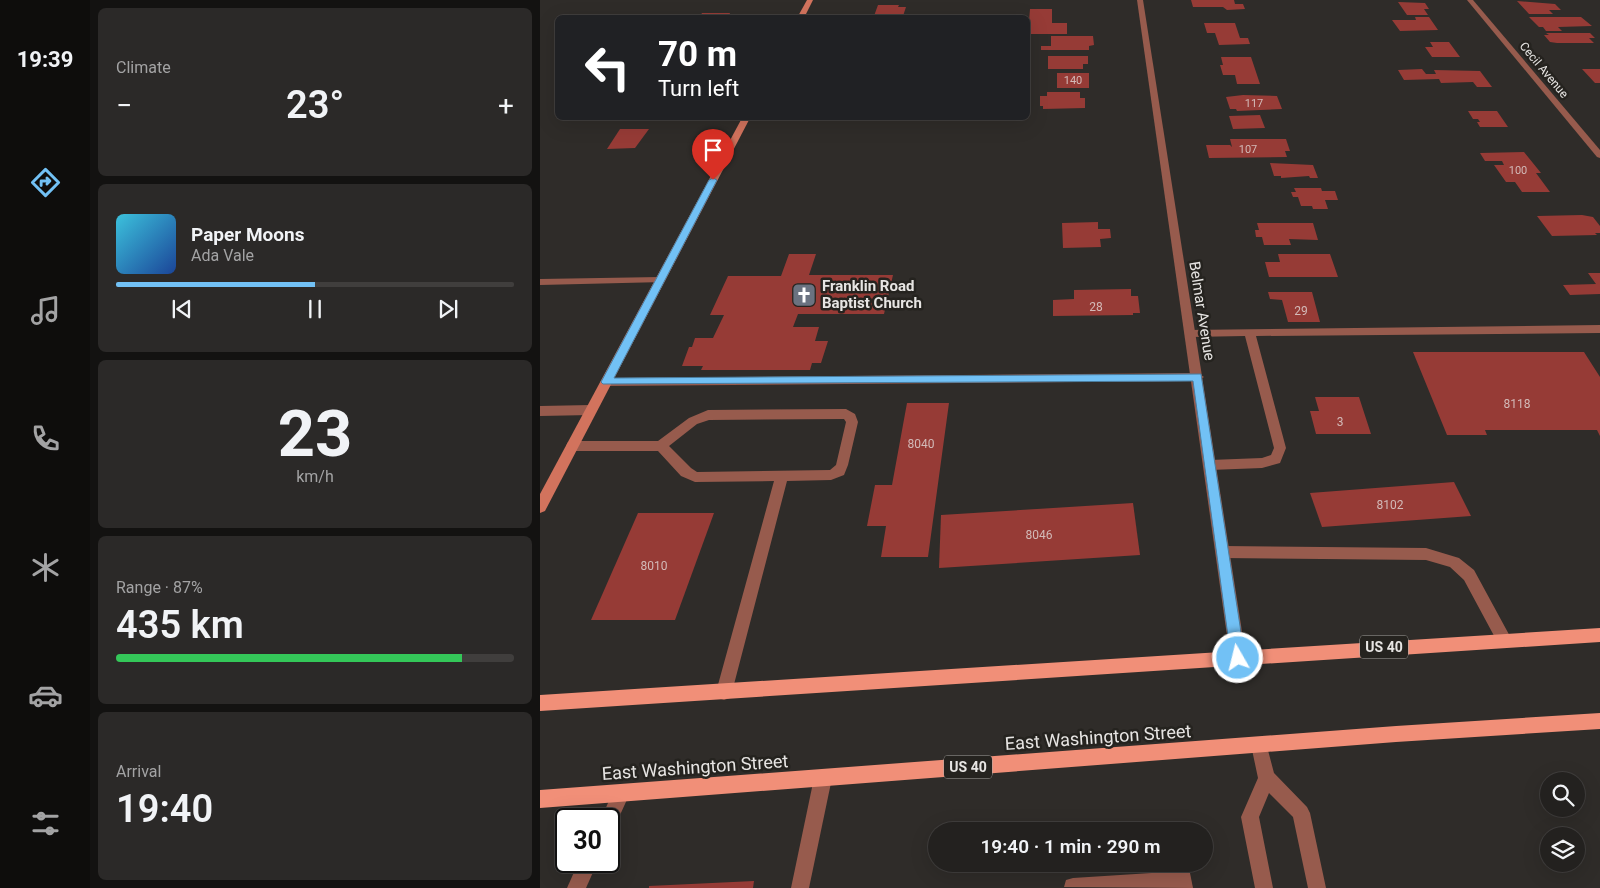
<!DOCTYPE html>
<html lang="en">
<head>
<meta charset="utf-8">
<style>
	body { margin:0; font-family:Roboto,sans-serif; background:#2b2928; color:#f1f3f6; height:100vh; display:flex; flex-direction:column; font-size:19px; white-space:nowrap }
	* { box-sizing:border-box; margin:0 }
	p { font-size:16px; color:#a3a3a4 }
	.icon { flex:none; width:28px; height:28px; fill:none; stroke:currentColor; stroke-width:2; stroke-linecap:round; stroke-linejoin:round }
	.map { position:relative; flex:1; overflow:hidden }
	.drawer { display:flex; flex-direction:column; gap:8px; padding:8px; background:#131211; width:450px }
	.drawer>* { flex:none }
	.guide { position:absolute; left:15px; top:15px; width:475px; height:105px; border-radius:8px; box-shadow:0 5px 20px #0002,0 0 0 1px #403e3d; background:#202124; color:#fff; overflow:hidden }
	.fabs { position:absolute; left:1000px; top:772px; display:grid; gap:10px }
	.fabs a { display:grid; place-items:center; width:45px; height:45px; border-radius:50%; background:#23211f; box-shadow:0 5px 20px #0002,0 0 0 1px #403e3d; font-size:25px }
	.speed { position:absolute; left:15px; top:808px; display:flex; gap:10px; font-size:25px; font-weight:700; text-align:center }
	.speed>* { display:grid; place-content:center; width:65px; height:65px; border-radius:50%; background:#23211f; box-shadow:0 5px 20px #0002,0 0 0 1px #403e3d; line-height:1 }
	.speed .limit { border:2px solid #111; border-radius:8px; background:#fff; color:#111 }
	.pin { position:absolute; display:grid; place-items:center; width:42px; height:42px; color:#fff; margin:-51px -21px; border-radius:50% 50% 50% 0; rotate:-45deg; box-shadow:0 0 5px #0007 }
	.pin .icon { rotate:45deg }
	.me { position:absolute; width:55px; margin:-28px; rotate:352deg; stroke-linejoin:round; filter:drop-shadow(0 0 4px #0008) }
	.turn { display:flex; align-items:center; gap:18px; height:105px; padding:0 20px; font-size:22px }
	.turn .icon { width:65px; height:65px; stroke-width:2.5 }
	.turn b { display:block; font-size:35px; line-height:42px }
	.big { font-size:38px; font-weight:600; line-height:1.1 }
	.drawer .card { flex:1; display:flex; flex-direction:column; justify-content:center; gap:8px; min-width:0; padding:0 18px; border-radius:8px; background:#2b2928 }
	.drawer .dial { align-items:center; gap:0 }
	.dial b { font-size:65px; line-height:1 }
	.song { display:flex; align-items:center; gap:15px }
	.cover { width:60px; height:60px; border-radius:8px; background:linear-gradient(135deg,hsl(190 70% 55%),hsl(220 70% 35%)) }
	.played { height:5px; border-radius:2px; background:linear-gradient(90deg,#72c1f5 50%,#403e3d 50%) }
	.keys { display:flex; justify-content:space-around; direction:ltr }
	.heat { display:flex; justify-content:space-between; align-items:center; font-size:28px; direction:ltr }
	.charge { height:8px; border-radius:4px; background:linear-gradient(90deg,#34c759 87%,#403e3d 0) }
	.trip { position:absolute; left:388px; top:822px; width:285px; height:50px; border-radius:25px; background:#23211f; box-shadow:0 5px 20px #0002,0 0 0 1px #403e3d; font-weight:600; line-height:50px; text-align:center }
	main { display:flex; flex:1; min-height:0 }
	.tab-bar { display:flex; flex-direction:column; width:90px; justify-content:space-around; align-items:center; background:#0e0d0c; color:#a3a3a4 }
	.tab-bar .icon { width:35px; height:35px }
	.tab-bar .on { color:#72c1f5 }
	.tab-bar b { font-size:22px; color:#f1f3f6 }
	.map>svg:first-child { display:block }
	.building { fill:#963b36 }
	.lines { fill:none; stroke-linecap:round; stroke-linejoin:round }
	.service { fill:#975b4d; fill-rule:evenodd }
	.minor { fill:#975b4d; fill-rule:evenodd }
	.secondary { fill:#d2735d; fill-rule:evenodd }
	.primary { fill:#f18f78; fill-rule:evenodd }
	.route { fill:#72c1f5; stroke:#4a7d9f }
	.labels { text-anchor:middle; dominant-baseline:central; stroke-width:5; stroke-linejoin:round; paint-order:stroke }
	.far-number-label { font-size:11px; fill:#d3bab8 }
	.far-street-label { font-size:12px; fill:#e7e5e3; stroke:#25231f }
	.number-label { font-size:12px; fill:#d3bab8 }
	.shield { fill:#25231f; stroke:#adaba8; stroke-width:1 }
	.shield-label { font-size:14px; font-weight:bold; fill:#e7e5e3 }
	.poi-label { font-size:15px; font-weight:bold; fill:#e7e5e3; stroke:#25231f; text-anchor:start }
	.street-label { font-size:15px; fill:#e7e5e3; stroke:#25231f }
	.near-street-label { font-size:18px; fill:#e7e5e3; stroke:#25231f }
</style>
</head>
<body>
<main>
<nav class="tab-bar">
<b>19:39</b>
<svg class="icon on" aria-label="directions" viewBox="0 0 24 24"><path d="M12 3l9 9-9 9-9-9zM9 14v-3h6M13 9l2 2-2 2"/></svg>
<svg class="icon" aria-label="music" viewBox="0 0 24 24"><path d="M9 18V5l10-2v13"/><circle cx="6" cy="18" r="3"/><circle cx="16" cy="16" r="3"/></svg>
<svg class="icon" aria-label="phone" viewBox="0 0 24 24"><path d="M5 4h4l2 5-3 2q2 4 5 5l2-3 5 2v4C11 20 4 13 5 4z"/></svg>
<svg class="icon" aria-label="climate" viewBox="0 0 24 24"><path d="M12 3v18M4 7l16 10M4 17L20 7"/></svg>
<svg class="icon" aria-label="car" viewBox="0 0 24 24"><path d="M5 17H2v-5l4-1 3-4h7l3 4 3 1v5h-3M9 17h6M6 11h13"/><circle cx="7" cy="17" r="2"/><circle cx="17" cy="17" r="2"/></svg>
<svg class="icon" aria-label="filters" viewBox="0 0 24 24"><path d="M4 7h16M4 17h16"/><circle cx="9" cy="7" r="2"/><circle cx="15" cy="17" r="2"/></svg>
</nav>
<section class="drawer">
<div class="card"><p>Climate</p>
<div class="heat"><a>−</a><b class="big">23°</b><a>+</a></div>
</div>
<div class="card">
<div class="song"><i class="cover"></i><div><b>Paper Moons</b><p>Ada Vale</p></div></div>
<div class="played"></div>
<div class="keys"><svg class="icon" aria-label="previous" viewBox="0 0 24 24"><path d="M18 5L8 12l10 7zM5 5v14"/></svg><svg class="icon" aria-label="pause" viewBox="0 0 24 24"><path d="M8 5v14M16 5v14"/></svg><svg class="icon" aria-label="next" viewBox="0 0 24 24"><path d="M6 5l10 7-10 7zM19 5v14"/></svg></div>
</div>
<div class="card dial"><b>23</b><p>km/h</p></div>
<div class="card"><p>Range · 87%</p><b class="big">435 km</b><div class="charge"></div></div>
<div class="card"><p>Arrival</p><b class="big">19:40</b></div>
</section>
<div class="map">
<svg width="1060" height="888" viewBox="0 0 1060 888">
	<rect width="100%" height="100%" fill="#2f2c29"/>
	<g class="building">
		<path d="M651,0H694L695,4H703L705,9L687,10L683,7H653Z"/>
		<path d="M977,1L1015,4L1021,10H1009L1013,14H989Z"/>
		<path d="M858,2L885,3L889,9H884L888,15H867Z"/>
		<path d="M338,5H359L358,7H366L363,16H334Z"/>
		<path d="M490,9H512V23H527V34H488Z"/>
		<path d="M162,13H190L189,16H191L190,18H159Z"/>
		<path d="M875,17H889L898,30L860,31L852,20H876Z"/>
		<path d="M989,17H1041L1052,26L1018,27L1022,31H1006L1003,27H999Z"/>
		<path d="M664,23H695L700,38H708L710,44L679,45L675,33H667Z"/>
		<path d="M1006,33H1050L1055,38H1049L1054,43H1017L1010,42L1004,35H1009Z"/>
		<path d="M511,36H553L554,45L549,46V50H501V46H511Z"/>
		<path d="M890,42H909L920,57H892L885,47H893Z"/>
		<path d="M508,56H548V64H543V69H508Z"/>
		<path d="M681,57H711L720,84H697L695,75H683L680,65H683Z"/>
		<path d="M882,69L886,74H896L894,70L940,71L952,87H937L933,82L901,83L899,79L864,80L858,70Z"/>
		<path d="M1042,69H1060V83H1055Z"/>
		<rect x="517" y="73" width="32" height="15"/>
		<path d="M507,92H540V98H545V108L503,109V106H500V96H507Z"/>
		<path d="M703,95L737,96L742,109L697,111L696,109H690L686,97Z"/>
		<path d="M928,111H957L968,127H940L937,122H940L938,119H933Z"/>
		<path d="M720,115L725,128L693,129L689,116Z"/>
		<path d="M80,129H109L95,148L67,149Z"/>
		<path d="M690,139H746L750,151H745L747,157L669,158L666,145H690L692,147Z"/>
		<path d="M984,152L1001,173H996L1010,192H982L975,182H966L954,165H964L962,161H945L940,153Z"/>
		<path d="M730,163L773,165L778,178H770L769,176L741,178V176H734Z"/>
		<path d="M754,188H781L782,191H795L798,200H785L788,209H773L772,206H761L758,197H753L751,192H756Z"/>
		<path d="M1042,215L1053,217L1060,226V233H1055L1057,235L1012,236L997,216Z"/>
		<path d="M558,222V229H570L571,238L560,239L561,247L523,248L522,223Z"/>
		<path d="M717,223H773L778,240L749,239L751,245H724L722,237H716L715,230H719Z"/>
		<path d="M249,254H276L269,275H353L344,314H258L253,327H279L275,341H288L281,363H272L270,370H161L163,366H142L149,347H152L155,338H173L184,315H170L188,276H241Z"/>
		<path d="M738,254H790L798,277H729L725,262H740Z"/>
		<path d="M1048,273H1060V294L1030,295L1023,285L1056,284Z"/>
		<path d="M591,289V296H598L600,313H593V315L513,316V300L534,299V290Z"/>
		<path d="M728,292H772L780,322H748L742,300L730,299Z"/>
		<path d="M873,352H1044L1060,377V436L1057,430H945L947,435H907Z"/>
		<path d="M775,397H819L831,434H776L770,411H779Z"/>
		<path d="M367,403H409L388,557H341L346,526H327L335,485H352Z"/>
		<path d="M914,482L931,516L782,527L770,493Z"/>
		<path d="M593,503L600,555L399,568L401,515Z"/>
		<path d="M98,513H174L135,620H51Z"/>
		<path d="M214,881L213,888H109V886Z"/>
	</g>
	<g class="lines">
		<g class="service">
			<path d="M120,277L124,278L125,280L124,282L0,285V279Z"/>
			<path d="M1060,325V333L716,336L746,448L740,463L722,468L670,470L665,469L664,465L665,461L670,460L722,458L731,455L734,448L705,336L651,337L647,336L645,333L647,330Z"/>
			<path d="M658,373L664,377L658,381L66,386L60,382L66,378Z"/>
			<path d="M51,405L55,407L57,410L55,413L51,415L0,416V406Z"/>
			<path d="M306,409L315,414L318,422L308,465L304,475L291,480L247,481L192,692L190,698L184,700L178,698L176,692L234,481L155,482L141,476L118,451H32L28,450L26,446L28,442L32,441H118L149,418L168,410ZM304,419L306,422L296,465L290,470L157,472L151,468L129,446L157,424L169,420Z"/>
			<path d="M683,546L886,548L919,558L934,570L972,640L969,645L964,647L959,645L924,580L910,567L886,560L683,558L678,556L676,552L678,548Z"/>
			<path d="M719,737L725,739L734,773L767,807L770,813L786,888H768L753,817L729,793L719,817L733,888H715L701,817L718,778L711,745L713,739Z"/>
			<path d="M283,769L289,772L292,778L269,888H251L274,778L277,772Z"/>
			<path d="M81,784L87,787L90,793L75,826L69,829V819H61L75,787Z"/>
			<path d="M39,861H58L46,888H27Z"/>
			<path d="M643,871L650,873L653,888L524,887L526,880L533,878Z"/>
		</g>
		<g class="minor">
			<path d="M597,0H603L706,657L703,662L698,665L693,662L690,657Z"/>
			<path d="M927,0H933L1060,150V158L1057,157Z"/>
		</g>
		<g class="secondary">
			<path d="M267,0H273L264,18H257Z"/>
			<path d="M202,118H210L5,511L0,513V494Z"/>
		</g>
		<g class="primary">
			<path d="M1060,628V642L0,711V695Z"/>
			<path d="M1060,713V729L856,742L0,808V790L856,726Z"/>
		</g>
	</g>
	<path class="route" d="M173,178L177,180L74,378L661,374L705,658L703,662L698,664L693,662L691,658L653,381L63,384L61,382L169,180Z"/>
	<defs>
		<g id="church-square" transform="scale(1.25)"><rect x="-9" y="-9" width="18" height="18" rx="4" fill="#6b7280" stroke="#25231f"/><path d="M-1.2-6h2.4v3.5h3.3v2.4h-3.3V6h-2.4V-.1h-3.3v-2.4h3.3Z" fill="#fff"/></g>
	</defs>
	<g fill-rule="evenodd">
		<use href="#church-square" x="264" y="295"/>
	</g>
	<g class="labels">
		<g class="far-number-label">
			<text x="533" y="80">140</text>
			<text x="714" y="103">117</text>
			<text x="708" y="149">107</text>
			<text x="978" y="170">100</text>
		</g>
		<g class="far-street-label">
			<text transform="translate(1004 70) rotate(50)">Cecil Avenue</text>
		</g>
		<g class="number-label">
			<text x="556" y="307">28</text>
			<text x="761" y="311">29</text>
			<text x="977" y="404">8118</text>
			<text x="800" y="422">3</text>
			<text x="381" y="444">8040</text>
			<text x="850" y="505">8102</text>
			<text x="499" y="535">8046</text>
			<text x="114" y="566">8010</text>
		</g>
		<g class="shield">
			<rect x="820" y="635.5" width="48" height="23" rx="4"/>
			<rect x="404" y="755.5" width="48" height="23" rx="4"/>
		</g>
		<g class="shield-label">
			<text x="844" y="647">US 40</text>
			<text x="428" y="767">US 40</text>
		</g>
		<g class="poi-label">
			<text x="282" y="286">Franklin Road<tspan x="282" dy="17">Baptist Church</tspan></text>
		</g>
		<g class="street-label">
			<text transform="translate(662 311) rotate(81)">Belmar Avenue</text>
		</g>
		<g class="near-street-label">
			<text transform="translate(558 737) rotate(-4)">East Washington Street</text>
			<text transform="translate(155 767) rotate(-4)">East Washington Street</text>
		</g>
	</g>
</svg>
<div class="fabs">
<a><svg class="icon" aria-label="search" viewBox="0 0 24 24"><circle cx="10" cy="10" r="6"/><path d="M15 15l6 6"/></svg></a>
<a><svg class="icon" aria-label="layers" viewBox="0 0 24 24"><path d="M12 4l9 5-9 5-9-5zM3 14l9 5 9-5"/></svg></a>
</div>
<div class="speed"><div class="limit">30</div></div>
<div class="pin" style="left:173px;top:180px;background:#d93025"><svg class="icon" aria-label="arrive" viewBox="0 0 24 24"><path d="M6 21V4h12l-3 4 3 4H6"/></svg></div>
<svg class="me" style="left:698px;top:658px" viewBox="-20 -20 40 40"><circle r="17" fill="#72c1f5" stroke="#fff" stroke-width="3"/><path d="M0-11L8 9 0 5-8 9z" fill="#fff"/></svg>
<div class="trip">19:40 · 1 min · 290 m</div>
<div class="guide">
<div class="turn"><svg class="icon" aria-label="left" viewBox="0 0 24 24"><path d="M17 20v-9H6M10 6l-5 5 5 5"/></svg><div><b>70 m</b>Turn left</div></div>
</div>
</div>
</main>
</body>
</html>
